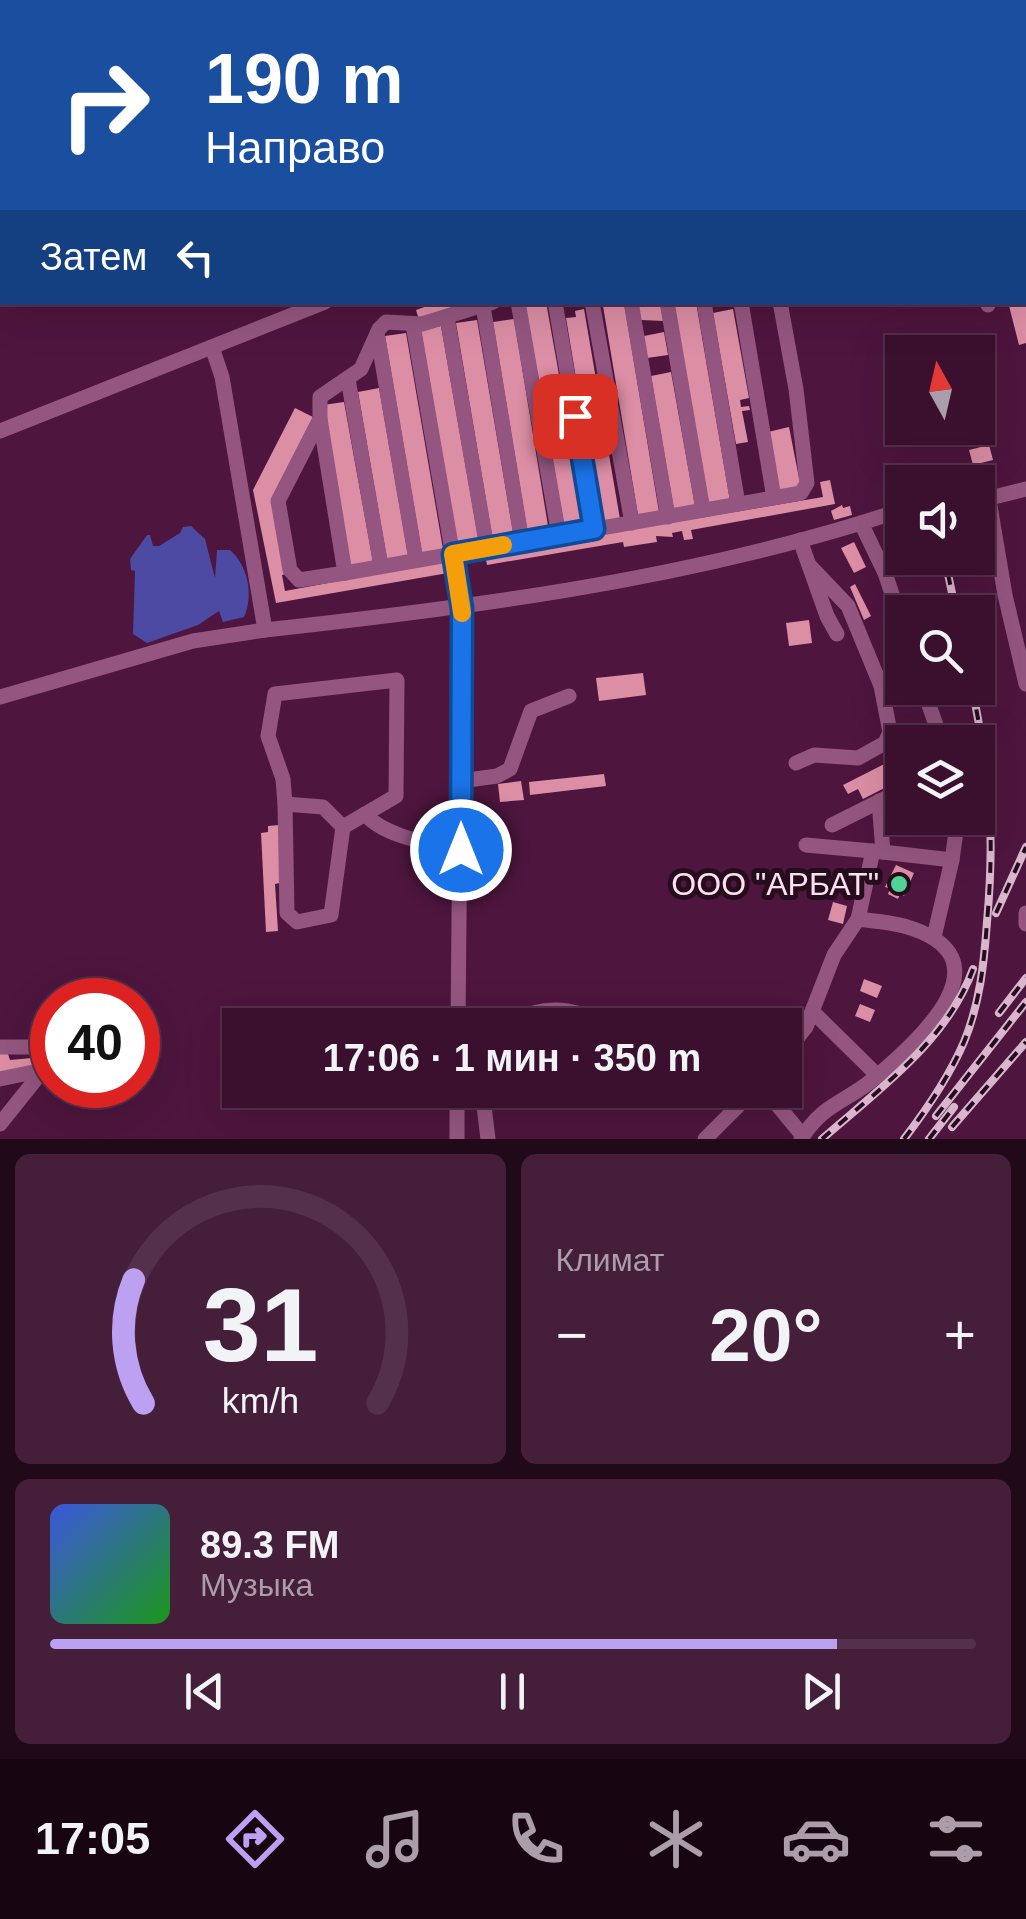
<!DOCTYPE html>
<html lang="ru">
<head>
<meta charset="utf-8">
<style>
	body { margin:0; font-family:Arial,sans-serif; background:#451e3a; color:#f1f3f6; height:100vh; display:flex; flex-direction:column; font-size:38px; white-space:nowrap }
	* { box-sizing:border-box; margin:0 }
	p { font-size:32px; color:#ab9daa }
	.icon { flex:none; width:55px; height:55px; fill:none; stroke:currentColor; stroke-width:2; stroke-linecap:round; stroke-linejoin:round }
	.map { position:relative; height:1139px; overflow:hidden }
	.drawer { display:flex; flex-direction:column; gap:15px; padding:15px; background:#200919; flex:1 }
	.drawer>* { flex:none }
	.hud { position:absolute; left:0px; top:0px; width:1028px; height:305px; box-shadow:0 10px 40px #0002,0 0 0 2px #54304a; background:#1a4fa0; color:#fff; overflow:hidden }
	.needle { width:65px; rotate:352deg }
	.controls { position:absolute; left:885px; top:335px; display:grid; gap:20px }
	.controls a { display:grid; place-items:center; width:110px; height:110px; border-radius:0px; background:#3a102e; box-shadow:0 10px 40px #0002,0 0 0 2px #54304a; font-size:50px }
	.speed { position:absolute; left:30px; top:978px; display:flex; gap:20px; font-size:50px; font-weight:700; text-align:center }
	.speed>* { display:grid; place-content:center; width:130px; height:130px; border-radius:50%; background:#3a102e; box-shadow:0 10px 40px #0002,0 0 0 2px #54304a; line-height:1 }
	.speed .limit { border:15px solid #d22; background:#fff; color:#111 }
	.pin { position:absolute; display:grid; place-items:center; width:85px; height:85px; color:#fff; margin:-42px; border-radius:20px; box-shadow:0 5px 15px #0006 }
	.me { position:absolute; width:110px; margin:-55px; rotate:0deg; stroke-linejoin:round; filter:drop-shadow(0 0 8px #0008) }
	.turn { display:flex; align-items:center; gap:35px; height:210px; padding:0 40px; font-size:45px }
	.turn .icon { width:130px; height:130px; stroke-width:2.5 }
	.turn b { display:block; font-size:70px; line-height:85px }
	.then { display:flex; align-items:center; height:95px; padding:0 40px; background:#0003; gap:20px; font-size:38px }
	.big { font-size:75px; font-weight:800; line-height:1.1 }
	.drawer .tile { flex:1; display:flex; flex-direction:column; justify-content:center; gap:15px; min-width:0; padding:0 35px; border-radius:15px; background:#451e3a }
	.drawer .dial { align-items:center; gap:0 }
	.dial svg { height:260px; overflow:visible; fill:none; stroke:#54304a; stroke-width:7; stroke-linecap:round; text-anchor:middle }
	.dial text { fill:#f1f3f6; stroke:none }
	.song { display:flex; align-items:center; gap:30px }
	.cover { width:120px; height:120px; border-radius:15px; background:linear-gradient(135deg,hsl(230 70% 55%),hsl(120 70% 35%)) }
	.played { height:10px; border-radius:5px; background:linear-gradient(90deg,#bca0f2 85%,#54304a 85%) }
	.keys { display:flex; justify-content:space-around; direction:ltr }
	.heat { display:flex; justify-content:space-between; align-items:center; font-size:55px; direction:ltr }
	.drawer .tiles { flex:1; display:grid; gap:15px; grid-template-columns:1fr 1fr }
	.tile:last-child { grid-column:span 2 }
	.trip { position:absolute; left:222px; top:1008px; width:580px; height:100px; border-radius:0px; background:#3a102e; box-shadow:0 10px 40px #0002,0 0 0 2px #54304a; font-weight:800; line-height:100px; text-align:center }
	.menu { display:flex; height:160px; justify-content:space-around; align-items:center; background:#170612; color:#ab9daa }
	.menu .icon { width:70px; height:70px }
	.menu .on { color:#bca0f2 }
	.menu b { font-size:45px; color:#f1f3f6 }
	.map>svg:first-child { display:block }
	.green { fill:#4c4aa2 }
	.building { fill:#dc8ea5 }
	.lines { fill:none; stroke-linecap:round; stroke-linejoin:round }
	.minor { stroke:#945680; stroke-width:15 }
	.rail-casing { stroke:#d9b6cd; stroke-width:8 }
	.rail { stroke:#260d1e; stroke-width:4; stroke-dasharray:11; stroke-linecap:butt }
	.route-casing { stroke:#114b97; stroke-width:25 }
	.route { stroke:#1a73e8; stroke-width:18 }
	.slow { stroke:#f59e0b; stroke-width:18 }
	.poi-dot { fill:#50d398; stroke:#260d1e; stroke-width:4 }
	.labels { text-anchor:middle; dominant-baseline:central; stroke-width:10; stroke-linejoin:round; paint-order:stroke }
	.poi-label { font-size:32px; fill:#fcdff1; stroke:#260d1e; text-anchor:end }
</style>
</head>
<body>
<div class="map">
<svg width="1026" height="1139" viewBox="0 0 1026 1139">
	<rect width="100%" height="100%" fill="#4e153e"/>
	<path class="green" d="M191,526L205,539L215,578L217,550H230C248,565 254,596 244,617L223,622L219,611L198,625L147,643L133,634L135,571L131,570L130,559L147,535H150L153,546H159L180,533L183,527Z"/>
	<g class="building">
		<path d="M439,302H474L419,320L416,310Z"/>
		<path d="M525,302H546L586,526L565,530Z"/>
		<path d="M638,302H660L664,321L641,320Z"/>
		<path d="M674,302H696L730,501L708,505Z"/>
		<path d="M1008,302H1026V343L1019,345Z"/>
		<path d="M624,303L659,512L638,515L603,306Z"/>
		<path d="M584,309L620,519L600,522L566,318L576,317L575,311Z"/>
		<path d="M733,309L749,398L740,400L741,407L749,406L750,410L742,411L748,442L736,444L713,313Z"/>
		<path d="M514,319L549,532L528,535L493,322Z"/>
		<path d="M477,320L514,538L493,541L456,323Z"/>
		<path d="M441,326L479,543L458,546L421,330Z"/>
		<path d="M664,332L668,355L647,358L644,336Z"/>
		<path d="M406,333L443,549L422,553L385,336Z"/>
		<path d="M671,372L695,506L674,510L651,376Z"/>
		<path d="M379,388L408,555L387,559L358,392Z"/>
		<path d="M344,402L373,562L350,566L323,405Z"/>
		<path d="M295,408L313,417L271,500L286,574L282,575L285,591L436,563L446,562L448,573L276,603L253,490Z"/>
		<path d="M789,427L801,488L779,492L768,432Z"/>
		<path d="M989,445L993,460L973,465L969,450Z"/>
		<path d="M830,480L835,504L691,530L693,539L684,540L682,531L672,533L673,537L656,536L657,542L624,547L623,542L487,565L485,554L823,497L820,482Z"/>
		<path d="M842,505L843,508L850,506L852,515L834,520L831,511Z"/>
		<path d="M854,542L866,567L854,573L841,548Z"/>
		<path d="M855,584L871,616L864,620L850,587Z"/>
		<path d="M809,620L812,643L789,646L786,623Z"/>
		<path d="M643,673L646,695L599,701L596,678Z"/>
		<path d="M902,755V779L863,799L858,789L848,794L843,785Z"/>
		<path d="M604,774L606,786L530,795L529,782Z"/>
		<path d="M521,781L524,800L500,802L498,784Z"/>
		<path d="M279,825L280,883L275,884L278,931L266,932L261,833L268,832V826Z"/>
		<path d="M896,865L914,873L904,896L900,894L898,899L888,894L890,889L885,887Z"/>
		<path d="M833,902L847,906L843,924L828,920Z"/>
		<path d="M864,979L882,986L877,998L860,991Z"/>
		<path d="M860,1004L875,1010L870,1022L855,1016Z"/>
		<path d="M0,1051H7L10,1060L32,1058L33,1066L0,1073Z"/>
	</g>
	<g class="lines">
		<g class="minor">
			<path d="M1025,150H1026"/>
			<path d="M493,302L422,324L386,322L379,329L361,369L320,397V419L278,501L290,570L299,580L345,573L801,493L807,483L796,389L780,302"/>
			<path d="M518,302L559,536"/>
			<path d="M555,302L594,529"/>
			<path d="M592,302L632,523"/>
			<path d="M631,302L668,517"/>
			<path d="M667,302L703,510"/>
			<path d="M704,302L738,504"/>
			<path d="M741,302L774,498"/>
			<path d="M988,302V305"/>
			<path d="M483,306L522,542"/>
			<path d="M447,317L487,548"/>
			<path d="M413,325L462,608L458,1025"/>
			<path d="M378,338L416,560"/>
			<path d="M212,347L222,377L265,630C466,608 667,582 861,523L885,573L902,624"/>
			<path d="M348,379L381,566"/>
			<path d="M320,419L345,573"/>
			<path d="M0,431L325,302"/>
			<path d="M989,500L1005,595L1026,684"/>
			<path d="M978,501L1026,489"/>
			<path d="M861,523L902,510"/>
			<path d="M800,540L827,616L837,634"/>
			<path d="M923,688L942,742"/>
			<path d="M0,697L193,641L265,630"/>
			<path d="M796,763L814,755L858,758L885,743L890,732L881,686L848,606L809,565"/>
			<path d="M461,781L497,776L510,769L531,711L569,696"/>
			<path d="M879,801L883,852L952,860"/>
			<path d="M285,804L283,779L268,736L275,694L397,680L396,796L343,827"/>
			<path d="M285,804L323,807L343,827L331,915L297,922L287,913Z"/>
			<path d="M365,814C386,838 431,843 461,850"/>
			<path d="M832,825L902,790"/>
			<path d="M806,845L883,852"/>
			<path d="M1026,913V924"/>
			<path d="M858,919L873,851"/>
			<path d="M934,937L952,860L958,818"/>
			<path d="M812,1011L877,1075"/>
			<path d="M504,1025C550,1000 572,1011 618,1025"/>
			<path d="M705,1025L719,1023"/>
			<path d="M0,1047H45L48,1064L0,1124"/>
			<path d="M785,1053L806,1027L834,955L858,919C873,921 889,922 904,926C1014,957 918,1042 871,1081C842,1104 823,1104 801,1139"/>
			<path d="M0,1079L43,1070"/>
			<path d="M482,1090L488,1139"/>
			<path d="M765,1090L803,1136"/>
			<path d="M457,1139V1090"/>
			<path d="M705,1139L754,1090"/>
		</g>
		<g class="rail-casing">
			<g id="rail">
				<path d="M948,574L956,612"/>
				<path d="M996,913L1026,847"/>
				<path d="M999,1013L1026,978"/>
				<path d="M936,1116L1026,1002"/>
				<path d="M952,1127L1026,1042"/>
				<path d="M822,1139C878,1090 947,1041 973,969"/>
				<path d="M904,1139C927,1109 949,1077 964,1042C980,1003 984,963 987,922C995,833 990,775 972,688"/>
				<path d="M929,1139L954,1107"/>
			</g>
		</g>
		<use href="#rail" class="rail"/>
	</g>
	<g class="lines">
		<g class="route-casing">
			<path id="route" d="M461,850L462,608L453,554L594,529L575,416"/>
		</g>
		<use href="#route" class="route"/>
		<path class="slow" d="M462,613L453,554L503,545"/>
	</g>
	<circle class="poi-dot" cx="899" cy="884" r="10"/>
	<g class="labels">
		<g class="poi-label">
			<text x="879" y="884">ООО "АРБАТ"</text>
		</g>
	</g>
</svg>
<div class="controls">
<a><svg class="needle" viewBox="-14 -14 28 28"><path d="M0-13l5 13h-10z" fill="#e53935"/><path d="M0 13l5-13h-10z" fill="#ab9daa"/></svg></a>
<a><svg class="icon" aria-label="sound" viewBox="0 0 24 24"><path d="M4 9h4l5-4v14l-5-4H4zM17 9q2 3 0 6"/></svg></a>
<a><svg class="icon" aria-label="search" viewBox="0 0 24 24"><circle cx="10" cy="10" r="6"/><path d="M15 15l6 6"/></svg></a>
<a><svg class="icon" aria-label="layers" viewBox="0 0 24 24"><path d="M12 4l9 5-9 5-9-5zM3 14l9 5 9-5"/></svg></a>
</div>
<div class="speed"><div class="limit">40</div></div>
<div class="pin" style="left:575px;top:416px;background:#d93025"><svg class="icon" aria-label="arrive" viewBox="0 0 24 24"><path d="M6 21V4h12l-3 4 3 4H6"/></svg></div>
<svg class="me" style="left:461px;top:850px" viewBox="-20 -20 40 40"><circle r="17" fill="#1a73e8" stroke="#fff" stroke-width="3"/><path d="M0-11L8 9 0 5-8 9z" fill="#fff"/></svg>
<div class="trip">17:06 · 1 мин · 350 m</div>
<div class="hud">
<div class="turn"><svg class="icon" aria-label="right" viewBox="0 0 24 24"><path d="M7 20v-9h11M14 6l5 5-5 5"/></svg><div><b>190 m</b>Направо</div></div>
<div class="then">Затем<svg class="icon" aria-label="left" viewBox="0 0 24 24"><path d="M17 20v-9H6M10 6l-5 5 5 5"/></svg></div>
</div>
</div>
<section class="drawer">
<div class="tiles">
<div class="tile dial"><svg viewBox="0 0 100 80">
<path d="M14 69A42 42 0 1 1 86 69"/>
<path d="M14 69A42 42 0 0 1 11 31" stroke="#bca0f2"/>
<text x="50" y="56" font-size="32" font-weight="700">31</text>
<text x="50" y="72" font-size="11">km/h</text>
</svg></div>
<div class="tile"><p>Климат</p>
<div class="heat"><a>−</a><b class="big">20°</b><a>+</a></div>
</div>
<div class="tile">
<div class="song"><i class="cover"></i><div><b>89.3 FM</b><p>Музыка</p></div></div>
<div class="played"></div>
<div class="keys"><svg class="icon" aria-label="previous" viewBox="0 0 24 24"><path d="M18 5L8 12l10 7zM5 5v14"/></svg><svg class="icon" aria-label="pause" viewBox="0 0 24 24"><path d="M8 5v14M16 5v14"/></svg><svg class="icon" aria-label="next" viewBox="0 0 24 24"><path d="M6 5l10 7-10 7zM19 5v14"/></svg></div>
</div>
</div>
</section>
<nav class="menu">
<b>17:05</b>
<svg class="icon on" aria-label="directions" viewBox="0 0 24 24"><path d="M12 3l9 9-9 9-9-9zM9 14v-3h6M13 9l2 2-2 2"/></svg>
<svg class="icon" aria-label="music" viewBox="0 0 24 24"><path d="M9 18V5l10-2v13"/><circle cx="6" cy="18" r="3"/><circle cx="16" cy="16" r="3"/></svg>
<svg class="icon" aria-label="phone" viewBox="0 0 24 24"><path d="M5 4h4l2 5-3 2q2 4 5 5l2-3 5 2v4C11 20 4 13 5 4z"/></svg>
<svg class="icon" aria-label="climate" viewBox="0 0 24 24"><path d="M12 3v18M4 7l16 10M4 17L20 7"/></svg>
<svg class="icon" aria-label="car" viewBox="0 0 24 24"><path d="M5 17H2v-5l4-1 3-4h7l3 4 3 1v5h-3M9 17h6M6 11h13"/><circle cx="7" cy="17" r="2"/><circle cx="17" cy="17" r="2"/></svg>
<svg class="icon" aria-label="filters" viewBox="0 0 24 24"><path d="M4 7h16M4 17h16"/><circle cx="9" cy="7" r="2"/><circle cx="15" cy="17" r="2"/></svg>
</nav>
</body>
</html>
